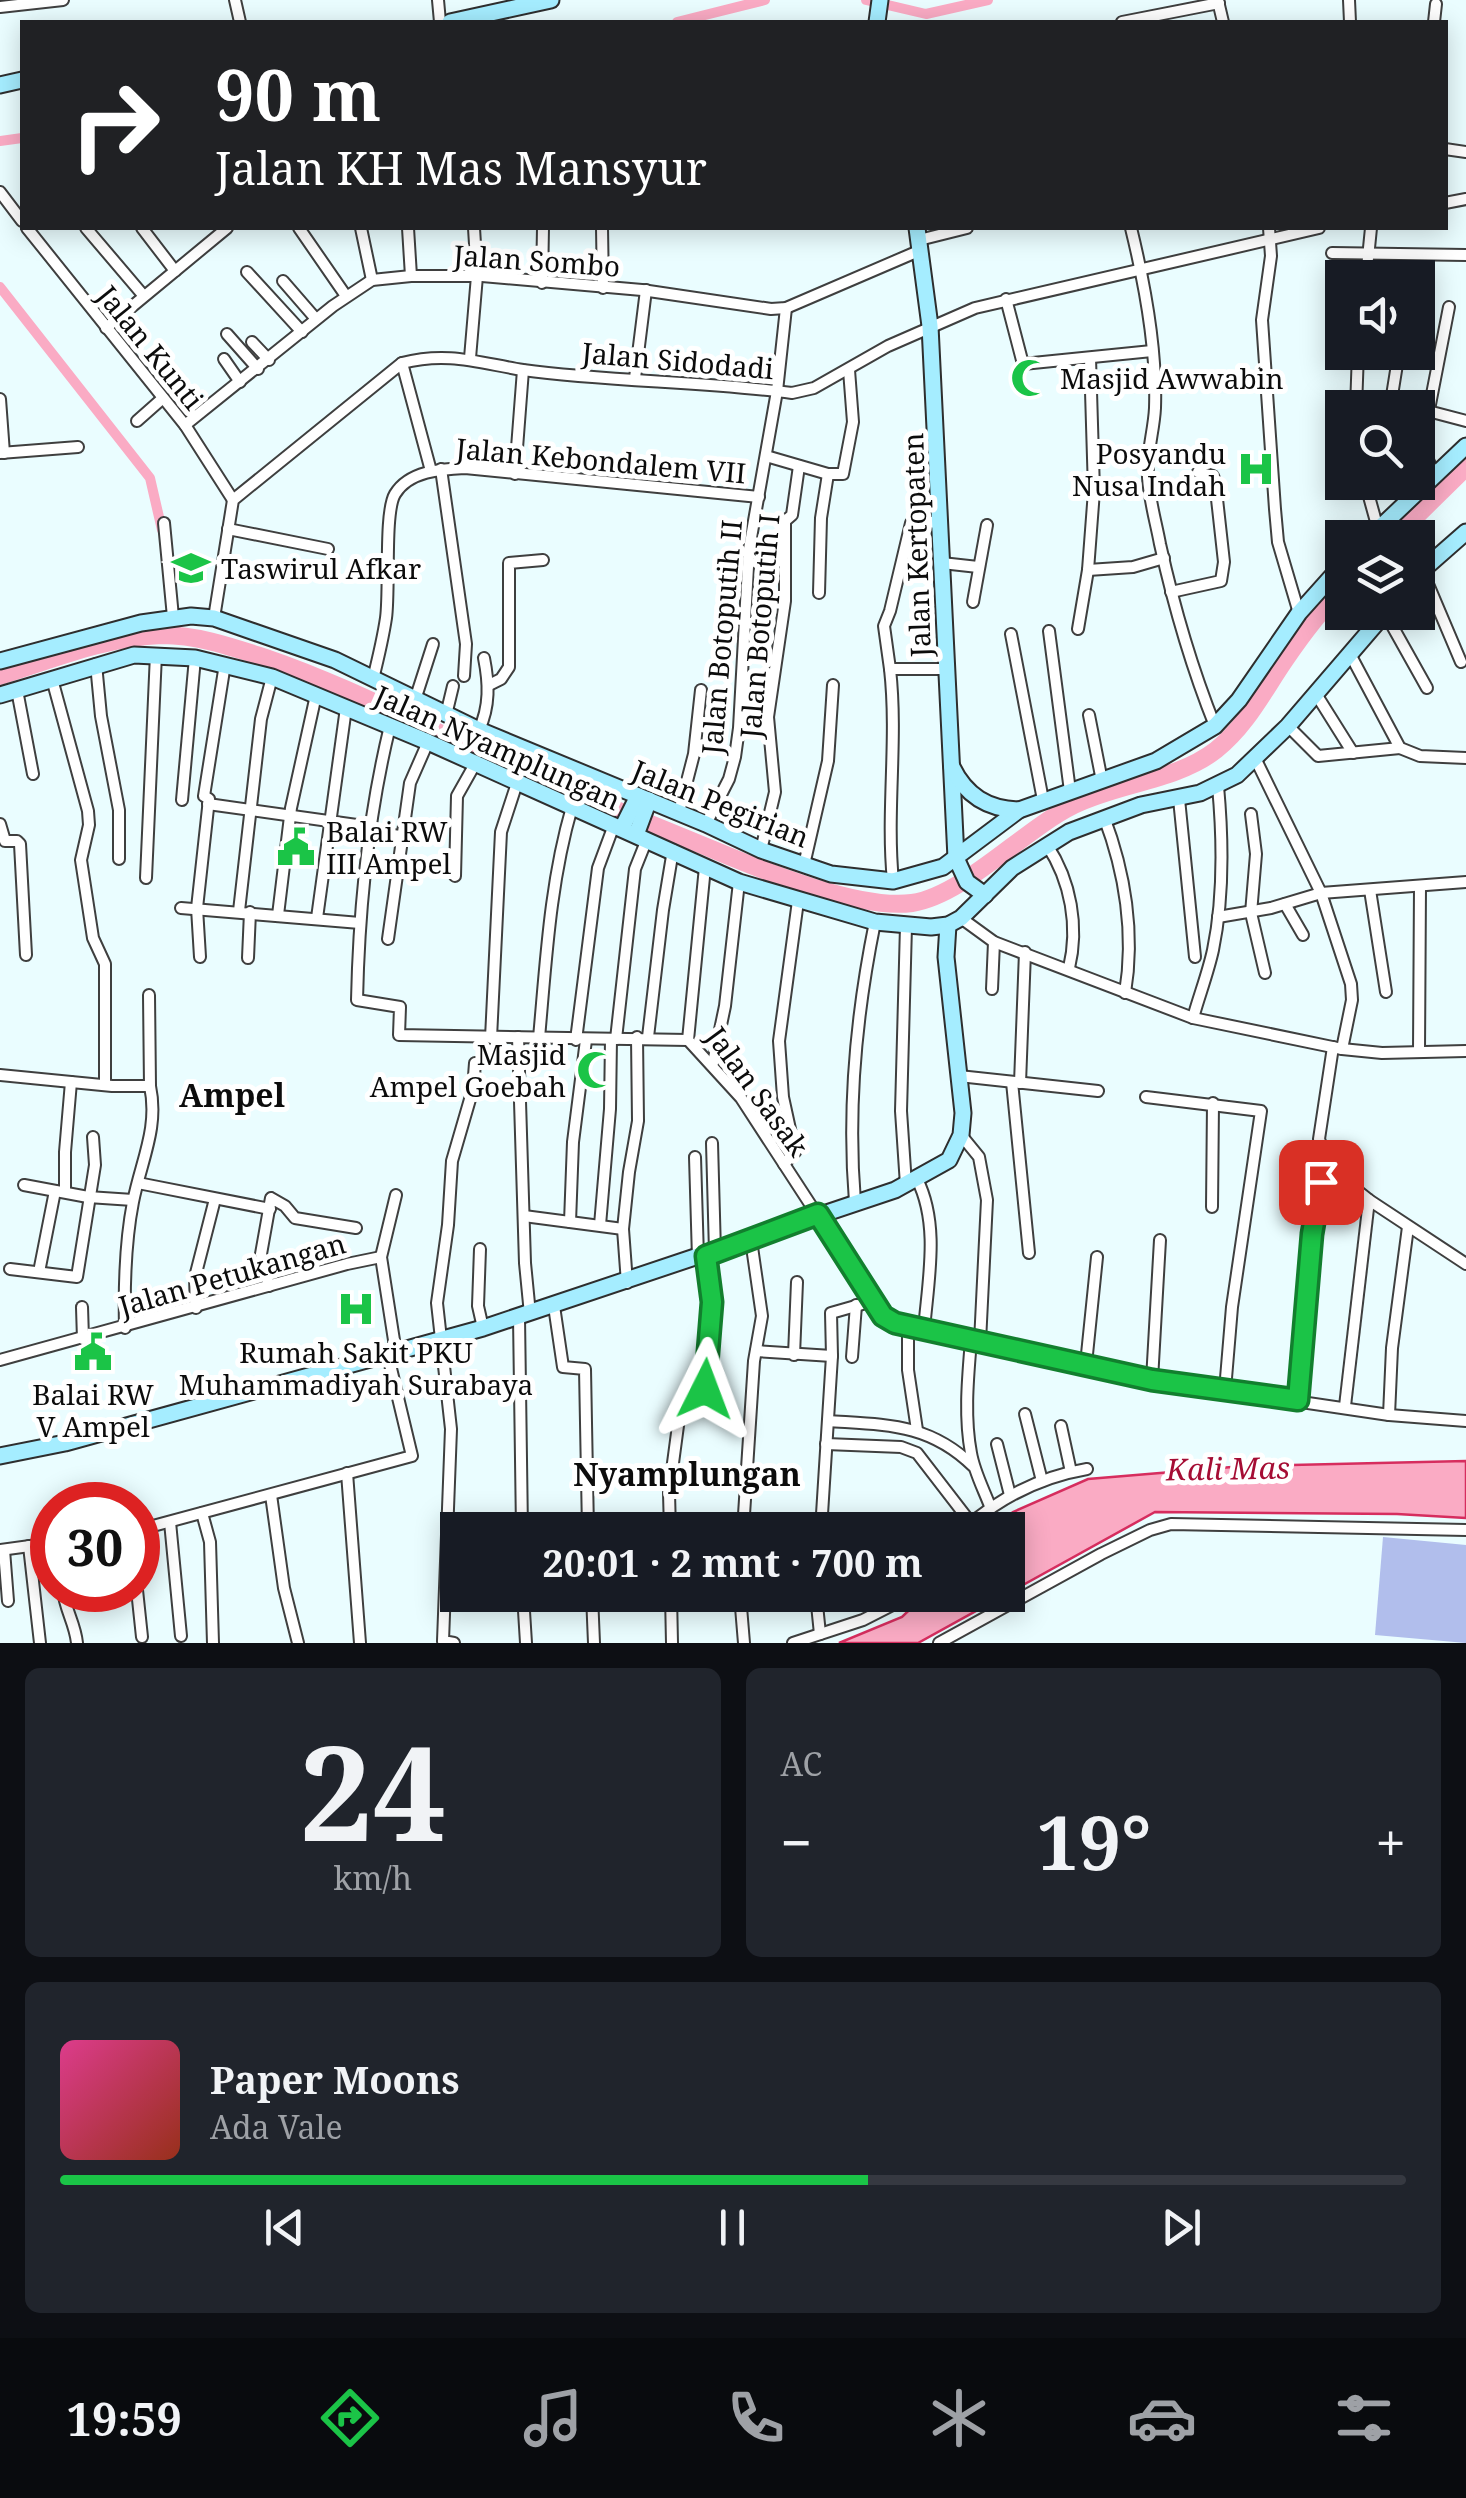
<!DOCTYPE html>
<html lang="id">
<head>
<meta charset="utf-8">
<style>
	body { margin:0; font-family:"Noto Serif",serif; background:#20242c; color:#f1f3f6; height:100vh; display:flex; flex-direction:column; font-size:38px; white-space:nowrap }
	* { box-sizing:border-box; margin:0 }
	p { font-size:32px; color:#9ea1a6 }
	.icon { flex:none; width:55px; height:55px; fill:none; stroke:currentColor; stroke-width:2; stroke-linecap:round; stroke-linejoin:round }
	.map { position:relative; height:1643px; overflow:hidden }
	.details { display:flex; flex-direction:column; gap:25px; padding:25px; background:#0d0f14; flex:1 }
	.details>* { flex:none }
	.top-card { position:absolute; left:20px; top:20px; width:1428px; height:210px; border-radius:0px; box-shadow:0 5px 25px #0003; background:#202124; color:#fff; overflow:hidden }
	.tools { position:absolute; left:1325px; top:260px; display:grid; gap:20px }
	.tools a { display:grid; place-items:center; width:110px; height:110px; border-radius:0px; background:#171b24; box-shadow:0 5px 25px #0003; font-size:50px }
	.speed { position:absolute; left:30px; top:1482px; display:flex; gap:20px; font-size:50px; font-weight:700; text-align:center }
	.speed>* { display:grid; place-content:center; width:130px; height:130px; border-radius:50%; background:#171b24; box-shadow:0 5px 25px #0003; line-height:1 }
	.speed .limit { border:15px solid #d22; background:#fff; color:#111 }
	.pin { position:absolute; display:grid; place-items:center; width:85px; height:85px; color:#fff; margin:-42px; border-radius:20px; box-shadow:0 5px 15px #0006 }
	.me { position:absolute; width:110px; margin:-55px; rotate:3deg; stroke-linejoin:round; filter:drop-shadow(0 0 8px #0008) }
	.turn { display:flex; align-items:center; gap:35px; height:210px; padding:0 30px; font-size:45px }
	.turn .icon { width:130px; height:130px; stroke-width:2.5 }
	.turn b { display:block; font-size:70px; line-height:85px }
	.big { font-size:75px; font-weight:700; line-height:1.1 }
	.details .card { flex:1; display:flex; flex-direction:column; justify-content:center; gap:15px; min-width:0; padding:0 35px; border-radius:15px; background:#20242c }
	.details .dial { align-items:center; gap:0 }
	.dial b { font-size:130px; line-height:1 }
	.song { display:flex; align-items:center; gap:30px }
	.cover { width:120px; height:120px; border-radius:15px; background:linear-gradient(135deg,hsl(330 70% 55%),hsl(10 70% 35%)) }
	.played { height:10px; border-radius:5px; background:linear-gradient(90deg,#1bc447 60%,#363941 60%) }
	.keys { display:flex; justify-content:space-around; direction:ltr }
	.heat { display:flex; justify-content:space-between; align-items:center; font-size:55px; direction:ltr }
	.details .tiles { flex:1; display:grid; gap:25px; grid-template-columns:1fr 1fr }
	.card:last-child { grid-column:span 2 }
	.trip { position:absolute; left:440px; top:1512px; width:585px; height:100px; border-radius:0px; background:#171b24; box-shadow:0 5px 25px #0003; font-weight:700; line-height:100px; text-align:center }
	.tabs { display:flex; height:160px; justify-content:space-around; align-items:center; background:#090b0e; color:#9ea1a6 }
	.tabs .icon { width:70px; height:70px }
	.tabs .current { color:#1bc447 }
	.tabs b { font-size:45px; color:#f1f3f6 }
	.map>svg:first-child { display:block }
	.green { fill:#b1beec }
	.water { fill:#faabc4; stroke:#d62d5e; stroke-width:2.5 }
	.lines { fill:none; stroke-linecap:round; stroke-linejoin:round }
	.canal { stroke:#faabc4; stroke-width:10 }
	.river { stroke:#faabc4; stroke-width:18 }
	.street-casing { stroke:#3f3f3f; stroke-width:14 }
	.secondary-casing { stroke:#2e2e2e; stroke-width:19 }
	.street { stroke:#fff; stroke-width:10 }
	.secondary { stroke:#a5edff; stroke-width:15 }
	.route-casing { stroke:#127f2e; stroke-width:25 }
	.route { stroke:#1bc447; stroke-width:18 }
	.labels { text-anchor:middle; dominant-baseline:central; stroke-width:10; stroke-linejoin:round; paint-order:stroke }
	.street-label { font-size:28px; fill:#0c0c0c; stroke:#fff }
	.poi-label { font-size:28px; fill:#0c0c0c; stroke:#fff; text-anchor:start }
	.water-label { font-size:30px; font-style:italic; fill:#a50d34; stroke:#fff }
	.quarter-label { font-size:32px; font-weight:bold; fill:#0c0c0c; stroke:#fff }
</style>
</head>
<body>
<div class="map">
<svg width="1466" height="1643" viewBox="0 0 1466 1643">
	<rect width="100%" height="100%" fill="#eafdff"/>
	<path class="green" d="M1383,1537L1466,1545V1643L1375,1635Z"/>
	<path class="water" d="M1466,1461V1518L1397,1514L1155,1512L918,1643H839L902,1617L925,1595H1008V1530H988L1013,1512L1088,1479L1244,1466Z"/>
	<g class="lines">
		<g class="canal">
			<path d="M866,0L926,14L988,0"/>
			<path d="M677,22L765,0"/>
			<path d="M0,141L22,138"/>
			<path d="M0,287L150,478L162,530"/>
		</g>
		<g class="river">
			<path d="M1394,538L1466,467"/>
			<path d="M0,676C53,659 106,637 162,635C198,635 232,647 266,658C348,686 423,727 503,762C573,793 644,821 714,850C764,871 859,910 912,903C964,895 1023,830 1074,805C1118,783 1176,781 1216,750C1247,725 1263,692 1285,660C1302,635 1321,610 1342,589"/>
		</g>
		<g class="street-casing">
			<g id="street">
				<path d="M235,0L240,22"/>
				<path d="M438,0L440,22"/>
				<path d="M1349,0L1350,22"/>
				<path d="M1218,1L1223,22"/>
				<path d="M0,7L63,0"/>
				<path d="M1122,22L1219,3"/>
				<path d="M1434,22L1436,4"/>
				<path d="M1445,149L1466,152"/>
				<path d="M0,192L22,221"/>
				<path d="M1445,203L1466,199"/>
				<path d="M27,228L185,425L233,500"/>
				<path d="M86,228L143,295"/>
				<path d="M142,228L175,271"/>
				<path d="M299,228L346,296"/>
				<path d="M361,228L372,280"/>
				<path d="M408,228L411,276"/>
				<path d="M602,228L603,288"/>
				<path d="M1131,228C1145,285 1157,349 1155,408C1154,431 1146,454 1148,477C1149,499 1156,522 1160,544C1174,607 1191,666 1215,726"/>
				<path d="M1269,228L1271,256L1262,320L1275,509L1278,542L1299,613"/>
				<path d="M919,240L967,228"/>
				<path d="M1332,253L1466,255"/>
				<path d="M247,272L302,332"/>
				<path d="M1366,278L1371,228"/>
				<path d="M283,281L316,319"/>
				<path d="M542,283L543,228"/>
				<path d="M1006,299L1023,364L1152,351"/>
				<path d="M106,328L227,228"/>
				<path d="M227,334L258,369"/>
				<path d="M252,342L269,360"/>
				<path d="M470,358L477,276L474,228"/>
				<path d="M224,359L240,382"/>
				<path d="M402,363L431,471"/>
				<path d="M635,378L646,290"/>
				<path d="M0,399L4,453"/>
				<path d="M1356,408L1358,352"/>
				<path d="M1390,408L1399,352"/>
				<path d="M1428,411L1466,421"/>
				<path d="M137,421L163,398"/>
				<path d="M185,425L333,306L372,280L411,276H482L642,290L771,309L786,308L921,250"/>
				<path d="M0,453L78,447"/>
				<path d="M766,456L828,474H843L853,422L849,370"/>
				<path d="M441,469L466,644L464,676"/>
				<path d="M515,474L523,370"/>
				<path d="M1435,476L1425,453L1426,425L1449,307"/>
				<path d="M1365,482L1378,529"/>
				<path d="M1403,482L1408,500"/>
				<path d="M164,523L173,617"/>
				<path d="M228,529L328,549"/>
				<path d="M942,563L978,567"/>
				<path d="M1088,570L1133,567L1164,558"/>
				<path d="M1422,570L1461,662"/>
				<path d="M1171,592L1221,581L1224,562L1215,481L1213,476L1198,472"/>
				<path d="M819,593L821,518L828,474"/>
				<path d="M973,602L987,525"/>
				<path d="M1385,613L1427,688"/>
				<path d="M214,618L233,500L402,363C448,351 479,363 523,370C611,382 703,381 792,393L814,388L888,346L975,308L1319,228"/>
				<path d="M1078,629L1088,570L1094,491L1090,358"/>
				<path d="M1049,631L1070,791"/>
				<path d="M1011,634L1043,800"/>
				<path d="M1350,654L1400,748L1420,756L1466,758"/>
				<path d="M96,664L101,716L119,810V859"/>
				<path d="M890,669L884,626L890,611L911,523L916,519L941,524"/>
				<path d="M52,679L88,811L89,825L81,860L93,938L105,964V1085"/>
				<path d="M373,679C378,659 383,638 386,618C390,590 384,512 395,494C409,471 441,469 465,468L759,497"/>
				<path d="M489,685L501,679L509,667V563L543,560"/>
				<path d="M17,690L33,774"/>
				<path d="M1316,694L1353,753"/>
				<path d="M415,700L433,644"/>
				<path d="M446,715L453,686"/>
				<path d="M1089,715L1102,781"/>
				<path d="M390,726C368,816 359,908 357,1000L400,1007L399,1035L688,1040"/>
				<path d="M1288,726L1318,756L1400,748"/>
				<path d="M479,730C490,706 489,683 484,658"/>
				<path d="M1256,760L1321,893L1351,984L1352,1000L1342,1049"/>
				<path d="M1179,799L1195,957"/>
				<path d="M182,800L195,658"/>
				<path d="M208,804L371,827"/>
				<path d="M679,812L694,754L701,690"/>
				<path d="M1251,814L1256,854L1251,913L1265,973"/>
				<path d="M1104,817C1125,872 1135,934 1125,993"/>
				<path d="M0,824L5,841H17L20,844L26,955"/>
				<path d="M706,824L729,779L735,757L739,728L749,549L777,391L786,308"/>
				<path d="M370,833L402,836"/>
				<path d="M1047,845C1071,881 1079,927 1069,968"/>
				<path d="M761,850L775,792L768,717L785,601V521L792,515L799,466"/>
				<path d="M804,865L828,761L833,685"/>
				<path d="M705,867L688,1040L741,1098L883,1316L895,1323L1152,1380L1389,1415L1466,1421"/>
				<path d="M455,876L457,796L475,764"/>
				<path d="M146,878L156,654"/>
				<path d="M893,881C886,811 898,740 890,669H946"/>
				<path d="M1370,890L1386,992"/>
				<path d="M1285,904L1303,935"/>
				<path d="M181,908L360,923"/>
				<path d="M239,911L261,719L272,677"/>
				<path d="M278,915L291,808L316,695"/>
				<path d="M1218,917L1271,908L1321,893L1466,882"/>
				<path d="M317,918L346,708"/>
				<path d="M961,918L994,942L1193,1018L1342,1049L1382,1053L1466,1051"/>
				<path d="M906,926L901,1111L906,1185"/>
				<path d="M388,939L410,783L428,742"/>
				<path d="M200,957L197,908L209,799L204,796L225,664"/>
				<path d="M248,958L250,912"/>
				<path d="M992,989L994,942"/>
				<path d="M149,995L150,1086"/>
				<path d="M1193,1018C1199,996 1208,973 1213,950C1224,897 1223,840 1218,786"/>
				<path d="M518,1037L525,1263L530,1314"/>
				<path d="M648,1037L663,910L673,850"/>
				<path d="M491,1038L501,832L517,783"/>
				<path d="M539,1038C546,961 550,882 572,807"/>
				<path d="M616,1039L635,869L647,839"/>
				<path d="M576,1040L598,868L614,825"/>
				<path d="M1333,1047L1319,1139L1329,1168L1369,1200L1466,1264"/>
				<path d="M1419,1051L1420,887"/>
				<path d="M713,1063L725,1006L739,882"/>
				<path d="M0,1075L112,1086H150C159,1128 141,1161 133,1202C125,1243 124,1286 125,1328"/>
				<path d="M959,1076L1098,1091"/>
				<path d="M1012,1082L1029,1253"/>
				<path d="M1020,1083L1025,952"/>
				<path d="M1146,1097L1261,1111L1232,1307L1225,1390"/>
				<path d="M961,1135L979,1157L987,1200L980,1342"/>
				<path d="M712,1143L715,1252"/>
				<path d="M695,1157L698,1258"/>
				<path d="M784,1164L795,1152L783,1097L779,1041L798,901"/>
				<path d="M917,1179C940,1225 928,1280 924,1330"/>
				<path d="M138,1183L270,1209"/>
				<path d="M24,1185L88,1197L133,1200"/>
				<path d="M65,1192V1152L71,1082"/>
				<path d="M396,1195L381,1257L396,1353"/>
				<path d="M855,1202C847,1107 856,1015 875,922"/>
				<path d="M1212,1207L1213,1103"/>
				<path d="M524,1216L623,1229"/>
				<path d="M570,1222L573,1142L586,1040"/>
				<path d="M600,1225L610,1109L611,1039"/>
				<path d="M480,1249L478,1306L483,1328"/>
				<path d="M10,1269L77,1277L95,1165L93,1137"/>
				<path d="M39,1272L55,1191"/>
				<path d="M627,1283L623,1229L629,1172L638,1121L637,1037"/>
				<path d="M269,1286L261,1254L271,1198L285,1206L295,1218L356,1228"/>
				<path d="M554,1306L563,1367L585,1369L588,1530"/>
				<path d="M82,1307L83,1339"/>
				<path d="M196,1308L195,1277L215,1199"/>
				<path d="M519,1317L522,1530"/>
				<path d="M908,1326V1370L917,1430"/>
				<path d="M971,1340C968,1377 964,1416 971,1453C974,1471 983,1488 990,1506"/>
				<path d="M756,1351L832,1356"/>
				<path d="M794,1355L797,1282"/>
				<path d="M852,1357L856,1305"/>
				<path d="M0,1360L347,1264L381,1257"/>
				<path d="M1086,1364L1097,1257"/>
				<path d="M1152,1380L1160,1240"/>
				<path d="M1298,1400L1316,1201L1329,1168"/>
				<path d="M1345,1406L1369,1200"/>
				<path d="M1025,1414L1042,1481"/>
				<path d="M1389,1415L1392,1348L1408,1227"/>
				<path d="M828,1421C886,1425 929,1423 973,1466"/>
				<path d="M1061,1426L1071,1472"/>
				<path d="M826,1444L901,1447L917,1453L971,1523"/>
				<path d="M997,1444L1010,1495"/>
				<path d="M347,1473L360,1643"/>
				<path d="M271,1495L284,1588L298,1643"/>
				<path d="M202,1513L210,1542L213,1643"/>
				<path d="M170,1522L181,1636"/>
				<path d="M138,1530L412,1456L388,1356"/>
				<path d="M670,1530L669,1493L681,1403L686,1395L700,1396L705,1389L712,1302L706,1256"/>
				<path d="M743,1530L754,1361L762,1316L751,1240"/>
				<path d="M821,1530L832,1356L831,1313L873,1301"/>
				<path d="M963,1530C999,1498 1039,1477 1087,1469"/>
				<path d="M29,1546L40,1643"/>
				<path d="M0,1550L52,1543"/>
				<path d="M4,1550L8,1601"/>
				<path d="M63,1590C65,1610 75,1623 77,1643"/>
				<path d="M137,1590L142,1637"/>
				<path d="M523,1595L526,1643"/>
				<path d="M592,1595L594,1643"/>
				<path d="M671,1595L672,1643"/>
				<path d="M740,1595L744,1643"/>
				<path d="M816,1595L820,1634"/>
				<path d="M93,1601L94,1590"/>
				<path d="M454,1643L443,1641L451,1429L437,1303L448,1225L452,1161L473,1089L475,1063"/>
				<path d="M793,1643L863,1620L912,1595"/>
				<path d="M939,1643L1101,1554L1150,1530L1171,1524L1466,1530"/>
			</g>
		</g>
		<g class="secondary-casing">
			<g id="secondary">
				<path d="M450,22L551,0"/>
				<path d="M877,22L880,0"/>
				<path d="M0,85L22,80"/>
				<path d="M917,228L930,326L956,858L967,882L985,895"/>
				<path d="M1369,538L1466,446"/>
				<path d="M1418,574L1466,532"/>
				<path d="M0,661L141,623L191,616L214,618L335,660L479,730L706,824L761,850L831,874L893,881L943,867L1019,810L1156,761L1215,726L1239,700L1299,613L1342,565"/>
				<path d="M0,695L134,655L195,658L272,677L428,742L739,882L875,922L931,927L948,925L961,918L1012,868L1069,832L1141,805L1200,793L1237,775L1288,726L1386,612"/>
				<path d="M952,767C966,796 988,809 1019,810"/>
				<path d="M622,828L638,796"/>
				<path d="M636,835L649,800"/>
				<path d="M0,1456L65,1443L483,1328L895,1190L949,1160L961,1135L963,1113L946,957L948,925"/>
			</g>
		</g>
		<use href="#street" class="street"/>
		<use href="#secondary" class="secondary"/>
	</g>
	<g class="lines">
		<g class="route-casing">
			<path id="route" d="M705,1389L712,1302L706,1256L818,1214L883,1316L895,1323L1152,1380L1298,1400L1312,1234L1321,1182"/>
		</g>
		<use href="#route" class="route"/>
	</g>
	<defs>
		<g id="mosque-bare" transform="scale(3)"><path d="M3.5-4.9A6 6 0 1 0 3.5 4.9A5 5 0 1 1 3.5-4.9Z" fill="#1bc447" stroke="#fff" stroke-width="2.5" paint-order="stroke"/></g>
		<g id="hospital-bare" transform="scale(3)"><path d="M-5-5h3v3.5h4V-5h3V5h-3V1.5h-4V5h-3Z" fill="#1bc447" stroke="#fff" stroke-width="2.5" paint-order="stroke"/></g>
		<g id="university-bare" transform="scale(3)"><path d="M0-5L7-2L0 1L-7-2ZM-4 1L0 2.5L4 1V4Q0 6-4 4Z" fill="#1bc447" stroke="#fff" stroke-width="2.5" paint-order="stroke"/></g>
		<g id="civic-bare" transform="scale(3)"><path d="M-.6-6.5H3V-4.5H.6V-3L4-1V1h2V6H-6V1h2V-1L-.6-3ZM-1.2 2.5V6h2.4V2.5Z" fill="#1bc447" stroke="#fff" stroke-width="2.5" paint-order="stroke"/></g>
	</defs>
	<g fill-rule="evenodd">
		<use href="#mosque-bare" x="1030" y="378"/>
		<use href="#hospital-bare" x="1256" y="469"/>
		<use href="#university-bare" x="191" y="568"/>
		<use href="#civic-bare" x="296" y="847"/>
		<use href="#mosque-bare" x="596" y="1070"/>
		<use href="#hospital-bare" x="356" y="1309"/>
		<use href="#civic-bare" x="93" y="1352"/>
	</g>
	<g class="labels">
		<g class="street-label">
			<text transform="translate(537 260) rotate(4)">Jalan Sombo</text>
			<text transform="translate(151 347) rotate(51)">Jalan Kunti</text>
			<text transform="translate(678 360) rotate(5)">Jalan Sidodadi</text>
			<text transform="translate(601 460) rotate(5)">Jalan Kebondalem VII</text>
			<text transform="translate(916 545) rotate(-92)">Jalan Kertopaten</text>
			<text transform="translate(759 626) rotate(-85)">Jalan Botoputih I</text>
			<text transform="translate(721 637) rotate(-85)">Jalan Botoputih II</text>
			<text transform="translate(498 747) rotate(24)">Jalan Nyamplungan</text>
			<text transform="translate(721 803) rotate(22)">Jalan Pegirian</text>
			<text transform="translate(758 1091) rotate(54)">Jalan Sasak</text>
			<text transform="translate(232 1274) rotate(-16)">Jalan Petukangan</text>
		</g>
		<g class="poi-label">
			<text x="1060" y="378">Masjid Awwabin</text>
			<text x="1226" y="453" text-anchor="end">Posyandu<tspan x="1226" dy="32">Nusa Indah</tspan></text>
			<text x="221" y="568">Taswirul Afkar</text>
			<text x="326" y="831">Balai RW<tspan x="326" dy="32">III Ampel</tspan></text>
			<text x="566" y="1054" text-anchor="end">Masjid<tspan x="566" dy="32">Ampel Goebah</tspan></text>
			<text x="356" y="1352" text-anchor="middle">Rumah Sakit PKU<tspan x="356" dy="32">Muhammadiyah Surabaya</tspan></text>
			<text x="93" y="1394" text-anchor="middle">Balai RW<tspan x="93" dy="32">V Ampel</tspan></text>
		</g>
		<g class="water-label">
			<text transform="translate(1228 1468) rotate(-1)">Kali Mas</text>
		</g>
		<g class="quarter-label">
			<text x="232" y="1094">Ampel</text>
			<text x="687" y="1473">Nyamplungan</text>
		</g>
	</g>
</svg>
<div class="tools">
<a><svg class="icon" aria-label="sound" viewBox="0 0 24 24"><path d="M4 9h4l5-4v14l-5-4H4zM17 9q2 3 0 6"/></svg></a>
<a><svg class="icon" aria-label="search" viewBox="0 0 24 24"><circle cx="10" cy="10" r="6"/><path d="M15 15l6 6"/></svg></a>
<a><svg class="icon" aria-label="layers" viewBox="0 0 24 24"><path d="M12 4l9 5-9 5-9-5zM3 14l9 5 9-5"/></svg></a>
</div>
<div class="speed"><div class="limit">30</div></div>
<div class="pin" style="left:1321px;top:1182px;background:#d93025"><svg class="icon" aria-label="arrive" viewBox="0 0 24 24"><path d="M6 21V4h12l-3 4 3 4H6"/></svg></div>
<svg class="me" style="left:705px;top:1389px" viewBox="-20 -20 40 40"><path d="M0-17L14 15 0 8-14 15z" fill="#1bc447" stroke="#fff" stroke-width="4"/></svg>
<div class="trip">20:01 · 2 mnt · 700 m</div>
<div class="top-card">
<div class="turn"><svg class="icon" aria-label="right" viewBox="0 0 24 24"><path d="M7 20v-9h11M14 6l5 5-5 5"/></svg><div><b>90 m</b>Jalan KH Mas Mansyur</div></div>
</div>
</div>
<section class="details">
<div class="tiles">
<div class="card dial"><b>24</b><p>km/h</p></div>
<div class="card"><p>AC</p>
<div class="heat"><a>−</a><b class="big">19°</b><a>+</a></div>
</div>
<div class="card">
<div class="song"><i class="cover"></i><div><b>Paper Moons</b><p>Ada Vale</p></div></div>
<div class="played"></div>
<div class="keys"><svg class="icon" aria-label="previous" viewBox="0 0 24 24"><path d="M18 5L8 12l10 7zM5 5v14"/></svg><svg class="icon" aria-label="pause" viewBox="0 0 24 24"><path d="M8 5v14M16 5v14"/></svg><svg class="icon" aria-label="next" viewBox="0 0 24 24"><path d="M6 5l10 7-10 7zM19 5v14"/></svg></div>
</div>
</div>
</section>
<nav class="tabs">
<b>19:59</b>
<svg class="icon current" aria-label="directions" viewBox="0 0 24 24"><path d="M12 3l9 9-9 9-9-9zM9 14v-3h6M13 9l2 2-2 2"/></svg>
<svg class="icon" aria-label="music" viewBox="0 0 24 24"><path d="M9 18V5l10-2v13"/><circle cx="6" cy="18" r="3"/><circle cx="16" cy="16" r="3"/></svg>
<svg class="icon" aria-label="phone" viewBox="0 0 24 24"><path d="M5 4h4l2 5-3 2q2 4 5 5l2-3 5 2v4C11 20 4 13 5 4z"/></svg>
<svg class="icon" aria-label="climate" viewBox="0 0 24 24"><path d="M12 3v18M4 7l16 10M4 17L20 7"/></svg>
<svg class="icon" aria-label="car" viewBox="0 0 24 24"><path d="M5 17H2v-5l4-1 3-4h7l3 4 3 1v5h-3M9 17h6M6 11h13"/><circle cx="7" cy="17" r="2"/><circle cx="17" cy="17" r="2"/></svg>
<svg class="icon" aria-label="filters" viewBox="0 0 24 24"><path d="M4 7h16M4 17h16"/><circle cx="9" cy="7" r="2"/><circle cx="15" cy="17" r="2"/></svg>
</nav>
</body>
</html>
